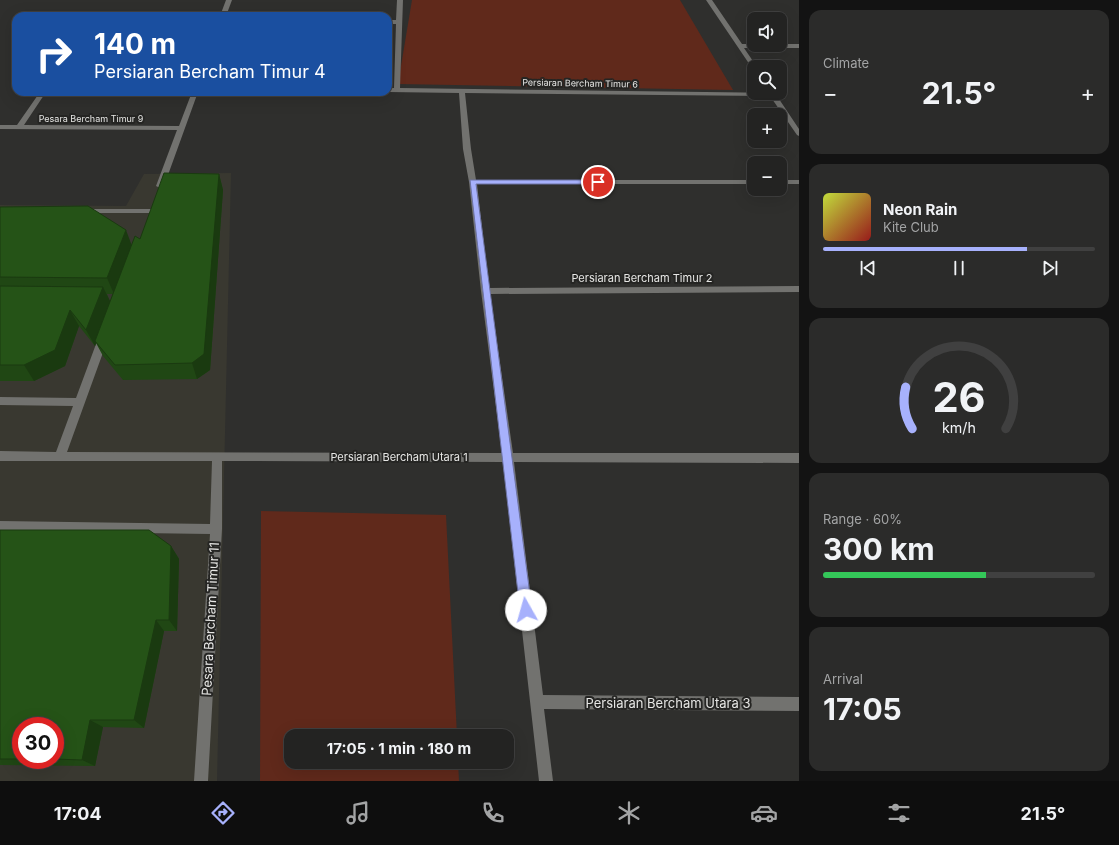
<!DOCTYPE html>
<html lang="en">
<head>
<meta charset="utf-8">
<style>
	body { margin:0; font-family:Inter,sans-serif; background:#2b2b2a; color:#f1f3f6; height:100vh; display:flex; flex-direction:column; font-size:15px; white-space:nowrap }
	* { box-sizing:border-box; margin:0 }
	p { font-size:13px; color:#a3a4a5 }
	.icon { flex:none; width:22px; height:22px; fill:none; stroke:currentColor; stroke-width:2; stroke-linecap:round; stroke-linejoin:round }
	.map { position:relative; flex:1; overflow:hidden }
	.drawer { display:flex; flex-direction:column; gap:10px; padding:10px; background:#131313; width:320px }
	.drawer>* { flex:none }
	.hud { position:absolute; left:12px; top:12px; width:380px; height:84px; border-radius:12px; box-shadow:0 4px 16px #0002,0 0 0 1px #404040; background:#1a4fa0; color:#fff; overflow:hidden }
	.buttons { position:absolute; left:747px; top:12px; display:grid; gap:8px }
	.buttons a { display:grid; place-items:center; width:40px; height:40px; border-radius:8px; background:#232322; box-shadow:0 4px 16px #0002,0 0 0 1px #404040; font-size:20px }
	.speed { position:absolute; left:12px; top:717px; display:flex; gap:8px; font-size:20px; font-weight:700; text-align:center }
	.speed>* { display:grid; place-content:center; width:52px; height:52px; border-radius:50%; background:#232322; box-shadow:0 4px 16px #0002,0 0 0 1px #404040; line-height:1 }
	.speed .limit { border:6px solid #d22; background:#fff; color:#111 }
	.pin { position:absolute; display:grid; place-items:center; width:34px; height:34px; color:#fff; margin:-17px; border:2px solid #fff; border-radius:50%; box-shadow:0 1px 4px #0007 }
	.me { position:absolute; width:44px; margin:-22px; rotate:353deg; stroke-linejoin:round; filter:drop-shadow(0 0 3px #0008) }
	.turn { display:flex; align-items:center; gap:14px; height:84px; padding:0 16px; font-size:18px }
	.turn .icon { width:52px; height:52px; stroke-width:2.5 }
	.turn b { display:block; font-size:28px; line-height:34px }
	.big { font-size:30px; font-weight:700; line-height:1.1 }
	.drawer .card { flex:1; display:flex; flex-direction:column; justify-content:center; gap:6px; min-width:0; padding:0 14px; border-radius:12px; background:#2b2b2a }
	.drawer .dial { align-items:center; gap:0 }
	.dial svg { height:104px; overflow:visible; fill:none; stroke:#404040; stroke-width:7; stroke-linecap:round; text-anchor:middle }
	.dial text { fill:#f1f3f6; stroke:none }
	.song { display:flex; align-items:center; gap:12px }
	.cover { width:48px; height:48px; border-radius:6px; background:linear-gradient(135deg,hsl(70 70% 55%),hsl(0 70% 35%)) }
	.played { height:4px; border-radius:2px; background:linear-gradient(90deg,#a7b1fc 75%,#404040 75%) }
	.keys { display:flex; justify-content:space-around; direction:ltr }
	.heat { display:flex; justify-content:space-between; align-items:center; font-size:22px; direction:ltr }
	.charge { height:6px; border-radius:3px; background:linear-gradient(90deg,#34c759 60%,#404040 0) }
	.trip { position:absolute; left:284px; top:729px; width:230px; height:40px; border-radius:12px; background:#232322; box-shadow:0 4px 16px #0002,0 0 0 1px #404040; font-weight:700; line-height:40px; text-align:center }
	.menu { display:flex; height:64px; justify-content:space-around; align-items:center; background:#0e0e0e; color:#a3a4a5 }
	.menu .icon { width:28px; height:28px }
	.menu .current { color:#a7b1fc }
	.menu b { font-size:18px; color:#f1f3f6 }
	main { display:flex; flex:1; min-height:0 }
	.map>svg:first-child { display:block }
	.built { fill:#393830; fill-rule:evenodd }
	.green { fill:#60291b }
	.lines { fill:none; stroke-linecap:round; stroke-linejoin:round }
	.minor { fill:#72726f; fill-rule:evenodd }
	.wall { fill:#204714; fill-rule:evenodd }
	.shaded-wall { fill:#1a3a10 }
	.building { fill:#255317; stroke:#1a3a10 }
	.route { fill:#a7b1fc; stroke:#6d73a4 }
	.labels { text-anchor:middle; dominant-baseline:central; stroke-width:4; stroke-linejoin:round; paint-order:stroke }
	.far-street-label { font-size:9px; fill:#e6e6e4; stroke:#252523 }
	.street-label { font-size:11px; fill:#e6e6e4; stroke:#252523 }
	.near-street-label { font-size:13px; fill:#e6e6e4; stroke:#252523 }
</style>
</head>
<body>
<main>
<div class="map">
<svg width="799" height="781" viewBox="0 0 799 781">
	<rect width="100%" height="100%" fill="#2f2f2d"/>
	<path class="built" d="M231,173L217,781H0V205L126,206L144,174ZM21,726H55V760H21Z"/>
	<g class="green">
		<path d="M412,0H680L733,90L398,84Z"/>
		<path d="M261,511L446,515L457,736H291V762H458L459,781H260Z"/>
	</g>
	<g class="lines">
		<g class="minor">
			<path d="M226,0H232L226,16H220Z"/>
			<path d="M397,0H403L400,88L775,93L799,129V136L797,135L770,96L465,93L471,149L476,180H754V184H477L489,288L799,286V292L490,294L513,453H799V463L514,462L543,695L799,697V711L544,709L553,781H539L503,462L222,461V529L208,781H194L210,534L0,531V521L210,524L212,461H0V451L56,452L73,406L0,405V397L76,398L99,336L104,333L109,336L67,452L502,453L481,291L469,182L463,149L459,93L388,92V88H394L396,24H388V20H396Z"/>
			<path d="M706,0H712L742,44H799V48H744L757,67L752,68Z"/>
			<path d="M40,92H46L24,125L179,126L192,92H198L164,186L160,188L156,186L177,130L0,129V125H17Z"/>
			<rect x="780" y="180" width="19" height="4"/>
			<path d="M81,209H151L155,211L151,213H81Z"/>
		</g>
	</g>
	<g class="wall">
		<path d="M219,174L223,190L210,370L197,379L123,380L103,356L96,343L95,346L79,326L65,366L34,381H0V207L132,245L140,239ZM107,294H113L110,302Z"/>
		<path d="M0,530L171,546L179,559L177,631H164L144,728L103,727L95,766L0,765ZM21,726H55V760H21Z"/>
	</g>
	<g class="shaded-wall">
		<path d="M219,174L223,190L210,370L197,379L192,363Z"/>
		<path d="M126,230L132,246L114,294L107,278Z"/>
		<path d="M103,287L111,303L95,341L96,343L95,346L86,330Z"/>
		<path d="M70,310L79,326L65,366L34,381L24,365Z"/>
		<path d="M171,546L179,559L177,631L169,620Z"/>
		<path d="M156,620L164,631L144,728L134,720Z"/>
		<path d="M90,720L103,727L95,766L82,760Z"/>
	</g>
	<g class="building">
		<path d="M164,173L219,174L204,354L192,363L115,365L95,341L135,236L140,239Z"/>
		<path d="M88,206L126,230L107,278L0,277V207Z"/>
		<path d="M0,286L103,287L86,330L70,310L55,350L24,365H0Z"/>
		<path d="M0,530H149L171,546L169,620H156L134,720H90L82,760L55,759V726H21V759H0Z"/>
	</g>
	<path class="route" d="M470,180H598L601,182L598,184H476L532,610L530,614L526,616L522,614L520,610Z"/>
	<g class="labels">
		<g class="far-street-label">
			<text transform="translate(580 83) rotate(1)">Persiaran Bercham Timur 6</text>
			<text x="91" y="118">Pesara Bercham Timur 9</text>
		</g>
		<g class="street-label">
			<text x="642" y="278">Persiaran Bercham Timur 2</text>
			<text x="399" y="457">Persiaran Bercham Utara 1</text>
		</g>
		<g class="near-street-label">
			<text transform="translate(210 619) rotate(-87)">Pesara Bercham Timur 11</text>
			<text x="668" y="703">Persiaran Bercham Utara 3</text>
		</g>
	</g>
</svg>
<div class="buttons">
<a><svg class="icon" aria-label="sound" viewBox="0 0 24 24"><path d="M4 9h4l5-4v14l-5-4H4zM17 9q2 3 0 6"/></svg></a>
<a><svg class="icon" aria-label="search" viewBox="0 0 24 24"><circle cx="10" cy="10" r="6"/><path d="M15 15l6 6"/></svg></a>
<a>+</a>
<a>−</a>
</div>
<div class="speed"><div class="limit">30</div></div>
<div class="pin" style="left:598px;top:182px;background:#d93025"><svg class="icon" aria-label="arrive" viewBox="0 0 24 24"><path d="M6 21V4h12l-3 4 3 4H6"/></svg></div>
<svg class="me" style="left:526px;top:610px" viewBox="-20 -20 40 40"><circle r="19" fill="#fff"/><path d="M0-13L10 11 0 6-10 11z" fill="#a7b1fc"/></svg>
<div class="trip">17:05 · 1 min · 180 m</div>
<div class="hud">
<div class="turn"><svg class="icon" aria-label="right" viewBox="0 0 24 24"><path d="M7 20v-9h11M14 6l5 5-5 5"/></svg><div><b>140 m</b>Persiaran Bercham Timur 4</div></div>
</div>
</div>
<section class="drawer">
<div class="card"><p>Climate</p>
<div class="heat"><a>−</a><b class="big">21.5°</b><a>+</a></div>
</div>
<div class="card">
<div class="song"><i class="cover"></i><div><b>Neon Rain</b><p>Kite Club</p></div></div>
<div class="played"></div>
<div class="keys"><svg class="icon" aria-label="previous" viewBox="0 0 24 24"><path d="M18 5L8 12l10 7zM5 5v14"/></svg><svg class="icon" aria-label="pause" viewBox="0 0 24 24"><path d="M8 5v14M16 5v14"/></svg><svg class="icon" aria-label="next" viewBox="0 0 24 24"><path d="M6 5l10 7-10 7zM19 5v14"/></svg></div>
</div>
<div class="card dial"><svg viewBox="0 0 100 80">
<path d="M14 69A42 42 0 1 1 86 69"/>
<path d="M14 69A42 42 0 0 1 9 37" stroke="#a7b1fc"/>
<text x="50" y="56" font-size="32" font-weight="700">26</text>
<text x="50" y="72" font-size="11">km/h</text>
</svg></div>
<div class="card"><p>Range · 60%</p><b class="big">300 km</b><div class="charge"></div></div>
<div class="card"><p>Arrival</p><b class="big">17:05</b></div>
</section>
</main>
<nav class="menu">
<b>17:04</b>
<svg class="icon current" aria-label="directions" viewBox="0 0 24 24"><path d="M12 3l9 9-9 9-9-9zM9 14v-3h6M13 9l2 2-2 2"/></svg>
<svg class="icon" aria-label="music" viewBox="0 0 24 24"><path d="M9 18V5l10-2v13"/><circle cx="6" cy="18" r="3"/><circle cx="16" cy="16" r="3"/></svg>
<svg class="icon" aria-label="phone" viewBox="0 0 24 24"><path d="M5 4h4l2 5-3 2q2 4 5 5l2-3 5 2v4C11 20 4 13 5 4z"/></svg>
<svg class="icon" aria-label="climate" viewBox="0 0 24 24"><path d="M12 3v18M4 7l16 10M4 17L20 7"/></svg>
<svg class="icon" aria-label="car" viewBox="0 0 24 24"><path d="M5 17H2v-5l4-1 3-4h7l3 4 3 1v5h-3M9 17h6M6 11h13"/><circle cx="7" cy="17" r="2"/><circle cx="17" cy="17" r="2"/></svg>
<svg class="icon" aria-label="filters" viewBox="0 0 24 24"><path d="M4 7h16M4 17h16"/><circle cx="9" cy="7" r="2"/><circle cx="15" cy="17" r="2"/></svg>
<b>21.5°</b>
</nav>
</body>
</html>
